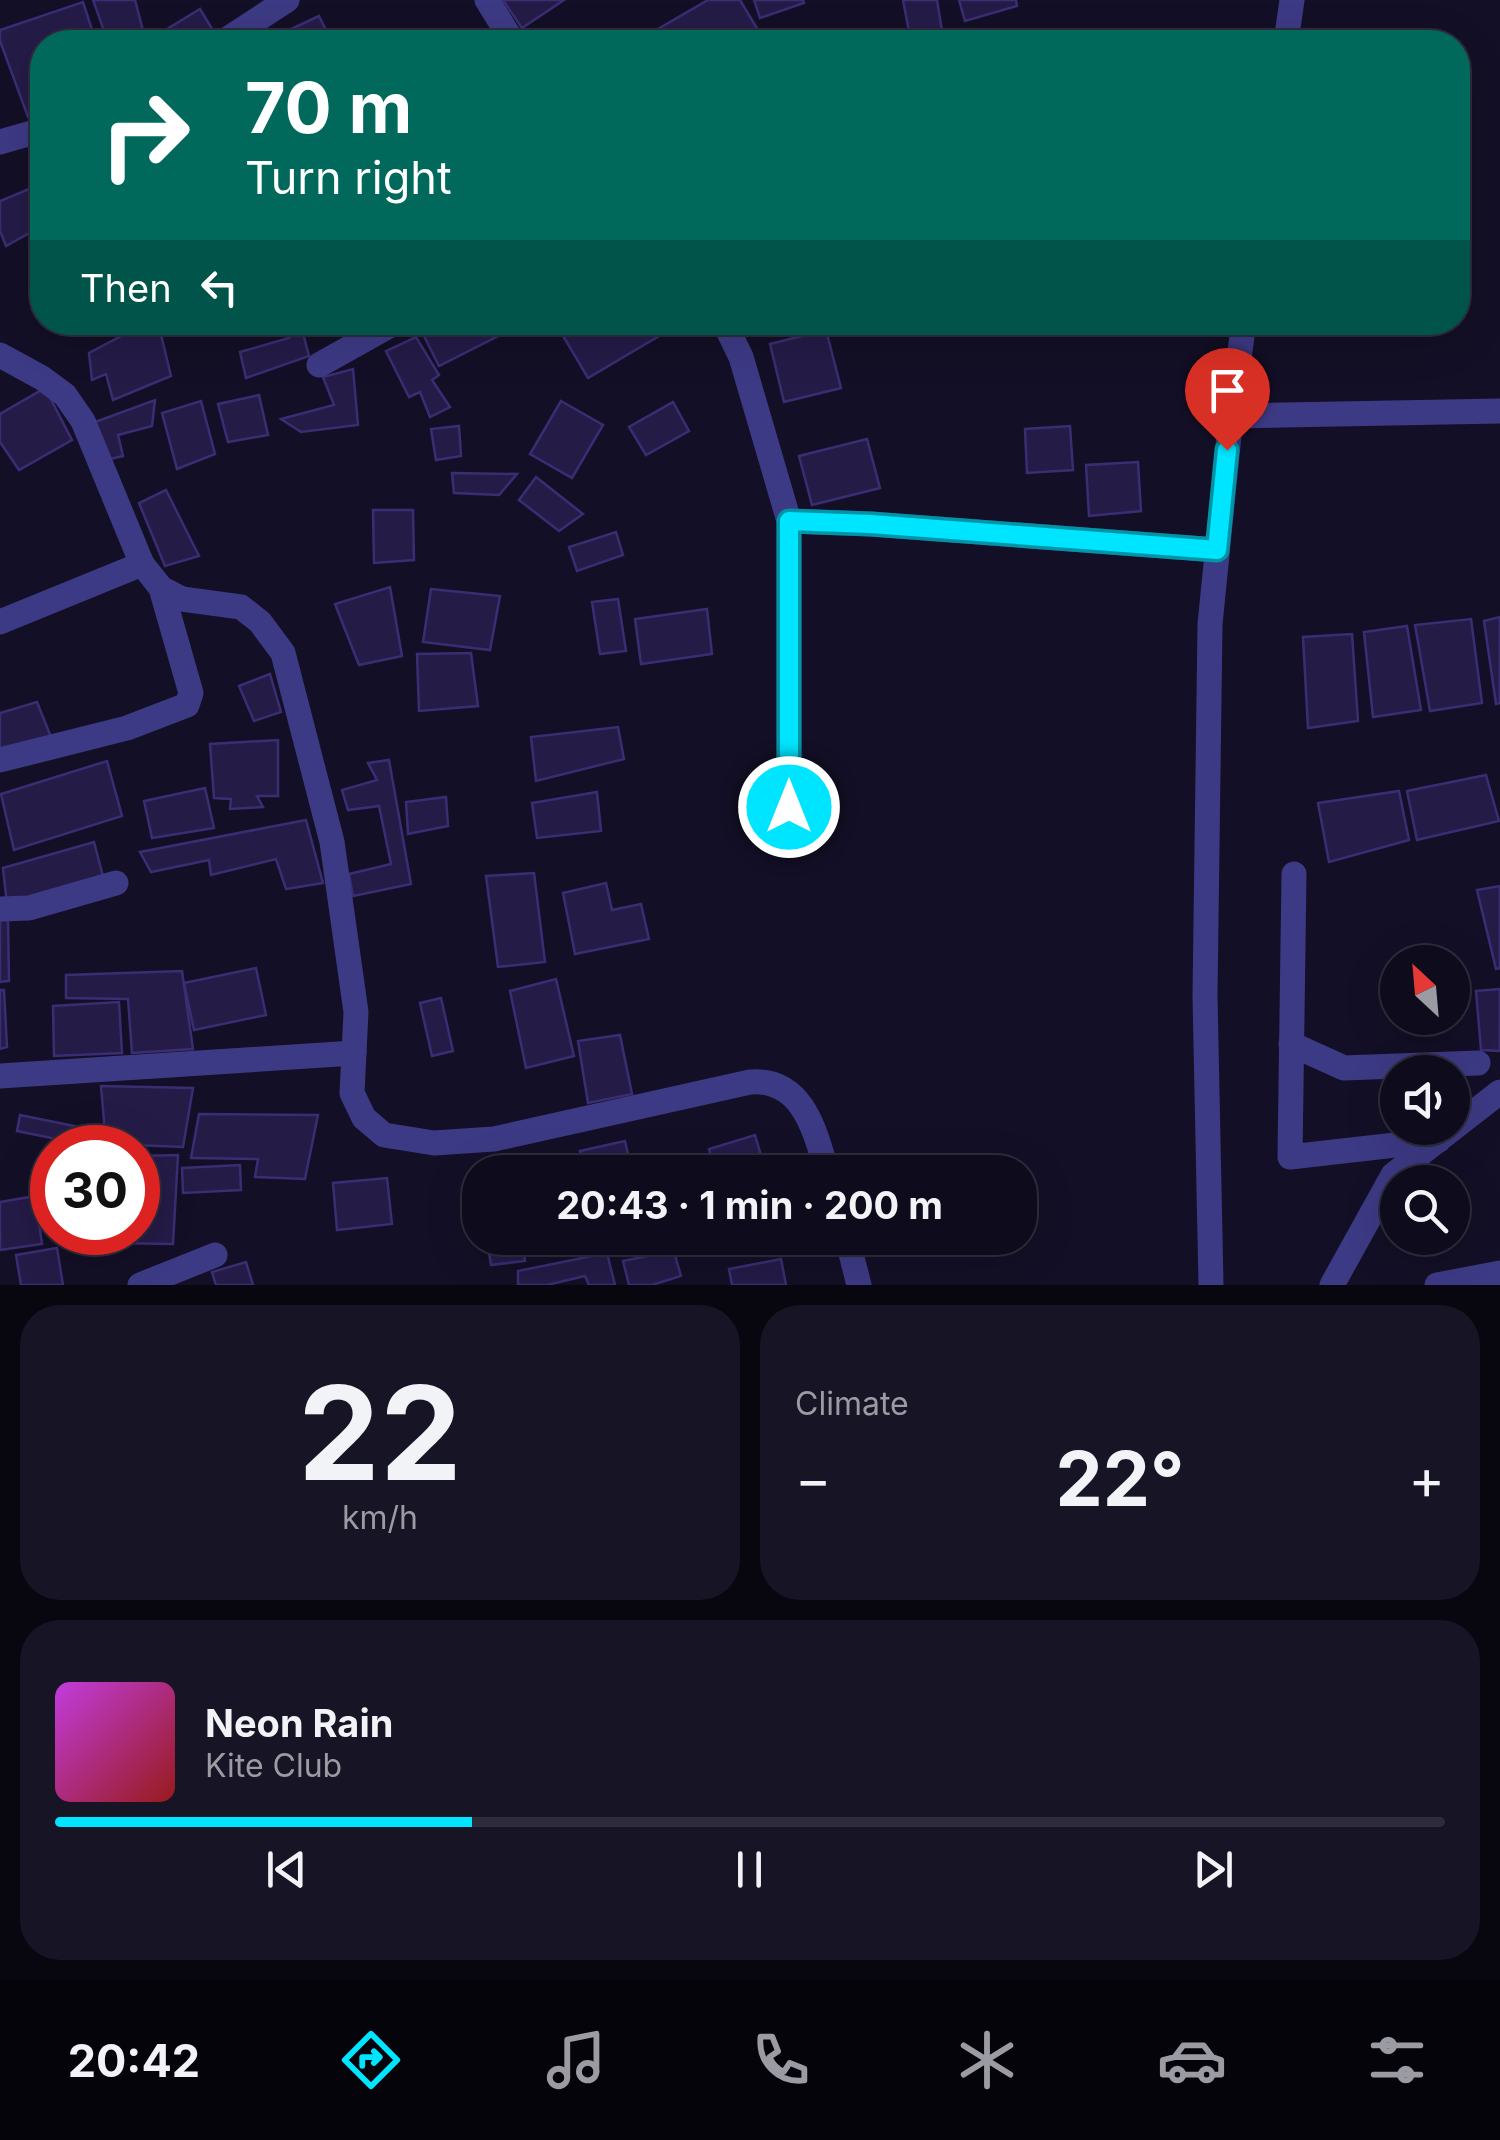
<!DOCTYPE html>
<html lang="en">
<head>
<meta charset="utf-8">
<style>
	body { margin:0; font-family:Inter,sans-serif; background:#171425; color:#f1f3f6; height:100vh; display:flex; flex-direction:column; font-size:38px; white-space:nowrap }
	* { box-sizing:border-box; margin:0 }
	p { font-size:32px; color:#9b9ba3 }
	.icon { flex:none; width:55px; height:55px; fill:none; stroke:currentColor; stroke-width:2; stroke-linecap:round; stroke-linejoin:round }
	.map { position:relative; height:1285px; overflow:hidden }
	.panel { display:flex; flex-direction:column; gap:20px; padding:20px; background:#08060f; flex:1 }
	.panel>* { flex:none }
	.banner { position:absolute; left:30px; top:30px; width:1440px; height:305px; border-radius:40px; box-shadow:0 10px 40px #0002,0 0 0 2px #2e2b3b; background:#00695c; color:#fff; overflow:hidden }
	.needle { width:65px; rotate:334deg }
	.tools { position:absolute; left:1380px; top:945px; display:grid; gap:20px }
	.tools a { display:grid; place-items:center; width:90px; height:90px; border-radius:50%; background:#0e0b1c; box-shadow:0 10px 40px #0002,0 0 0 2px #2e2b3b; font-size:50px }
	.speed { position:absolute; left:30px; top:1125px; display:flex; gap:20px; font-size:50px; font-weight:700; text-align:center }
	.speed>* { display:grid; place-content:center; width:130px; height:130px; border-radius:50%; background:#0e0b1c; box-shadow:0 10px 40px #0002,0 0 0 2px #2e2b3b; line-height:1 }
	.speed .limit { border:15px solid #d22; background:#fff; color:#111 }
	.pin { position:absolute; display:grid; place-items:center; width:85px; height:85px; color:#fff; margin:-102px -42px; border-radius:50% 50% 50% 0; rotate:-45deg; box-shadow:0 0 10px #0007 }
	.pin .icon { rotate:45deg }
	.me { position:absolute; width:110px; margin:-55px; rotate:0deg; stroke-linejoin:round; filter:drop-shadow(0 0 8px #0008) }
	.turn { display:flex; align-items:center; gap:35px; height:210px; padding:0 50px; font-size:45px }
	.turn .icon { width:130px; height:130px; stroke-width:2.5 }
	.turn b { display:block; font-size:70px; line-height:85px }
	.then { display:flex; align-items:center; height:95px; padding:0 50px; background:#0003; gap:20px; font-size:38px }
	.big { font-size:75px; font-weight:700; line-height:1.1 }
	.panel .tile { flex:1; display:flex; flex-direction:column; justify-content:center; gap:15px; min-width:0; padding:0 35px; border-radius:40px; background:#171425 }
	.panel .dial { align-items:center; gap:0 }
	.dial b { font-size:130px; line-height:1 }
	.song { display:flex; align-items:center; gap:30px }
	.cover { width:120px; height:120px; border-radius:15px; background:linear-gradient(135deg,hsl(290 70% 55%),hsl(0 70% 35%)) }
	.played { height:10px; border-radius:5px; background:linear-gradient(90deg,#00e5ff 30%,#2e2b3b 30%) }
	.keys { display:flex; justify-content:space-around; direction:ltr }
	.heat { display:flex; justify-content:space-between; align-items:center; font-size:55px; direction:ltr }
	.panel .tiles { flex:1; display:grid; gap:20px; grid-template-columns:1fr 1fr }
	.tile:last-child { grid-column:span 2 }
	.trip { position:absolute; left:462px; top:1155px; width:575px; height:100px; border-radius:40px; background:#0e0b1c; box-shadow:0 10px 40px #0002,0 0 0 2px #2e2b3b; font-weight:700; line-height:100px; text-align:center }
	.menu { display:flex; height:160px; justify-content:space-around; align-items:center; background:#06040b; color:#9b9ba3 }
	.menu .icon { width:70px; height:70px }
	.menu .on { color:#00e5ff }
	.menu b { font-size:45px; color:#f1f3f6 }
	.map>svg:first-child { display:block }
	.building { fill:#241b47; stroke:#3b2d73; stroke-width:2.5 }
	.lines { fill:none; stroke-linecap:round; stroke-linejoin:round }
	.minor { stroke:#3d3a85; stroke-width:25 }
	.route-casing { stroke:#0095a6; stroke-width:25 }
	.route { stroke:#00e5ff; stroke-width:18 }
</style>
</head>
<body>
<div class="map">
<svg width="1500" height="1285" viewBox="0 0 1500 1285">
	<rect width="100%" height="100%" fill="#130f26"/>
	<g class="building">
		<path d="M93,0H135L146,42H108Z"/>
		<path d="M503,0H564L522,28Z"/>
		<path d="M708,0H740L761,35L748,42H733L718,31L699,42H666L658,29Z"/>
		<path d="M754,0H803L804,3L760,18Z"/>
		<path d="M903,0H937L943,37L911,42Z"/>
		<path d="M959,0H1016L1017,6L965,21Z"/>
		<path d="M83,2L96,42H42V113L28,117L0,41V30Z"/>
		<path d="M200,9L214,32L194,42H157L154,37Z"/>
		<path d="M319,16L332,42H277L274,37Z"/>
		<path d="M34,187L42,208V226L6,246L0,231V201Z"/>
		<path d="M42,235V276L29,243Z"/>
		<path d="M42,280V314L39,315L32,283Z"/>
		<path d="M148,322H158L171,376L113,400L106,374L92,380L89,353Z"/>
		<path d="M282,322H300L309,356L246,378L240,352L289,338Z"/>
		<path d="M440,322H526L439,366L422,332Z"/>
		<path d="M569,322H651L659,336L588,378L559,329Z"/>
		<path d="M826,330L841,388L784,402L770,344Z"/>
		<path d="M416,337L439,375L432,380L450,407L430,417L420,392L409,397L386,351Z"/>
		<path d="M353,369L358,425L301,432L281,419L334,405L323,377Z"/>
		<path d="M45,388L72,440L19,470L0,442V414Z"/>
		<path d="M259,395L268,435L228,442L218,404Z"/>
		<path d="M155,400L152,426L118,435L123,456L110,459L95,422Z"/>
		<path d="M201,401L215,454L177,469L162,413Z"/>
		<path d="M561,401L603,425L572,478L530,454Z"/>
		<path d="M673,402L689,431L646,455L629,427Z"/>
		<path d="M459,426L461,456L436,460L431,429Z"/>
		<path d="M1070,426L1073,470L1027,473L1025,429Z"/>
		<path d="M867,439L880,488L812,505L799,456Z"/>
		<path d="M1138,462L1141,511L1089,516L1086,465Z"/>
		<path d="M452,473L517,474L499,495L454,493Z"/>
		<path d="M536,477L583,514L559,531L519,500Z"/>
		<path d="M166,490L199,556L165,566L139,503Z"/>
		<path d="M373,510H413L414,560L374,563Z"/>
		<path d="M616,532L623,555L577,571L569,547Z"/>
		<path d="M390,587L402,656L359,665L335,604Z"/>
		<path d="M431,589L500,596L490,650L423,642Z"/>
		<path d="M618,599L626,651L600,654L592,602Z"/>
		<path d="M707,609L712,654L641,664L635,619Z"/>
		<path d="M1500,617V703L1496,704L1484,621Z"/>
		<path d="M1471,619L1482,703L1430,711L1415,625Z"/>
		<path d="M1407,626L1421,710L1373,717L1364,632Z"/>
		<path d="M1352,634L1358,721L1308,728L1303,637Z"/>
		<path d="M471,653L478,706L419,711L417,654Z"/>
		<path d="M270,674L281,712L254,721L239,686Z"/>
		<path d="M37,702L51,737L0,756V713Z"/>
		<path d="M618,727L624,759L536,781L531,737Z"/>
		<path d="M278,740V796H257L263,807L230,809L231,799L214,798L210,744Z"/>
		<path d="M389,760L411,884L353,896L349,874L391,864L379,806L348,810L342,790L377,780L368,763Z"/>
		<path d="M107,761L122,816L14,850L1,794Z"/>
		<path d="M1486,775L1499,821L1417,840L1407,791Z"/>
		<path d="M205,788L214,828L152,838L144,801Z"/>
		<path d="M1399,791L1409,840L1329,862L1318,803Z"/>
		<path d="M597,792L601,831L537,838L532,803Z"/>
		<path d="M446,797L448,826L408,834L406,802Z"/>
		<path d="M306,820L323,883L286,889L276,859L211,875L209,860L151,872L140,852Z"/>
		<path d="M94,842L105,884L7,905L3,868Z"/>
		<path d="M534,873L545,962L498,967L486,876Z"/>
		<path d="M606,883L612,910L641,904L649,939L575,954L563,893Z"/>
		<path d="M1500,886V968L1496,969L1477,890Z"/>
		<path d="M0,920H8L9,981L0,982Z"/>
		<path d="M256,968L266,1015L194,1030L184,983Z"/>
		<path d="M182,971L193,1049L132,1053L128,999L66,998V975Z"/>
		<path d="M556,979L574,1056L526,1068L510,991Z"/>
		<path d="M1500,989V1051L1481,1050L1476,991Z"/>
		<path d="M0,990H4L7,1047L0,1049Z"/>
		<path d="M441,998L453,1051L432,1056L420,1003Z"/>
		<path d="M119,1002L122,1053L54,1056L53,1006Z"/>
		<path d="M620,1035L632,1094L588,1103L578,1041Z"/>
		<path d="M101,1086L193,1088L183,1147L106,1144Z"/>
		<path d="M199,1114L318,1115L305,1179L255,1177L258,1159L191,1158Z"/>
		<path d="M20,1115L79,1127L76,1143L17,1131Z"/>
		<path d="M755,1135L766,1172H716L709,1149Z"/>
		<path d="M625,1141L632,1172H585L580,1151Z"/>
		<path d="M178,1155L173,1244L110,1243L109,1232H138V1156Z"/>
		<path d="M240,1165L241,1190L183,1193L182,1168Z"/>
		<path d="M387,1178L392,1224L337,1230L333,1183Z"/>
		<path d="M35,1196L42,1244L0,1250V1202Z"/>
		<path d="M487,1238H522L525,1261L491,1265Z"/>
		<path d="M643,1238H670L681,1276L652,1285H629L623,1261L647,1256Z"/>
		<path d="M57,1248L63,1285H21L16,1255Z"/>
		<path d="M607,1253L615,1285H589L585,1276L547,1285H518V1271Z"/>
		<path d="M781,1259L786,1285H732L729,1269Z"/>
		<path d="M246,1262L253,1285H216L212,1272Z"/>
	</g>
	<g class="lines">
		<g class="minor">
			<path d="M487,0L513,42"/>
			<path d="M223,42L287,0"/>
			<path d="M1286,42L1292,0"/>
			<path d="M0,142L42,130"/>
			<path d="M724,322L741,357L789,521V807"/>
			<path d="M0,355L42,378L65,395L83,421L142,564L161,588L182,599L241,607L260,622L283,653L332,842L356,1012L352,1093L364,1118L384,1135L434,1143L494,1139L750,1082C803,1078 815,1131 827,1172"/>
			<path d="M319,365L396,322"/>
			<path d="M1231,416L1500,411"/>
			<path d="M789,521L871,524L1217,550"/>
			<path d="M0,622L142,564"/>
			<path d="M0,760L127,728L187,705L191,693L161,588"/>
			<path d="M1294,874L1290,1157L1439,1140"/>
			<path d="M0,909L29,908L116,883"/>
			<path d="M1291,1044L1344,1068L1478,1063"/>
			<path d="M0,1076L354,1053"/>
			<path d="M847,1238L859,1285"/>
			<path d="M140,1285L215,1255"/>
			<path d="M1211,1285L1205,996L1210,624L1231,416L1244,322"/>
			<path d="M1332,1285L1393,1175L1500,1092"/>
			<path d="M1437,1285L1500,1273"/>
		</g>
	</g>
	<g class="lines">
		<g class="route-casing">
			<path id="route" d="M789,807V521L871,524L1217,550L1227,450"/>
		</g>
		<use href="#route" class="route"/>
	</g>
</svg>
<div class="tools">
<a><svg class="needle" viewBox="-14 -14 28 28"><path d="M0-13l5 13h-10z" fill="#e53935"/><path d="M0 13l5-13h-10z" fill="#9b9ba3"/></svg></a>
<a><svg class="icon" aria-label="sound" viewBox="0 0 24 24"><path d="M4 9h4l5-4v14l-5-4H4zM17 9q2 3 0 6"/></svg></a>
<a><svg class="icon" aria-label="search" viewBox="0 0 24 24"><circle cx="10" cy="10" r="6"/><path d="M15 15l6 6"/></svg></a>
</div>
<div class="speed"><div class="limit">30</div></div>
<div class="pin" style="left:1227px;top:450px;background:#d93025"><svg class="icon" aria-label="arrive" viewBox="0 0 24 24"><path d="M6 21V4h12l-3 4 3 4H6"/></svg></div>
<svg class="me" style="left:789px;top:807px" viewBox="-20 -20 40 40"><circle r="17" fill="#00e5ff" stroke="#fff" stroke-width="3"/><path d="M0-11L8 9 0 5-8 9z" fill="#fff"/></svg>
<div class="trip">20:43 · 1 min · 200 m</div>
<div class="banner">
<div class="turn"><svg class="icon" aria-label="right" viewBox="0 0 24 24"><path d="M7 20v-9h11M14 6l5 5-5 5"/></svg><div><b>70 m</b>Turn right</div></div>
<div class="then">Then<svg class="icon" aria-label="left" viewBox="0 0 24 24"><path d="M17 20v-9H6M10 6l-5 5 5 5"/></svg></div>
</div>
</div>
<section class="panel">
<div class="tiles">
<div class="tile dial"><b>22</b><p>km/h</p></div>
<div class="tile"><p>Climate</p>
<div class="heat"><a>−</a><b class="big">22°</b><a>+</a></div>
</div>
<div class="tile">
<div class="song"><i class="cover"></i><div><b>Neon Rain</b><p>Kite Club</p></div></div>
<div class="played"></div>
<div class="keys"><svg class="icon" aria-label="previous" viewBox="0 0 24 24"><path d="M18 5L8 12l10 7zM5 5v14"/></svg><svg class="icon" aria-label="pause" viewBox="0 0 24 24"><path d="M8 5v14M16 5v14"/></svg><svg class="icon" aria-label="next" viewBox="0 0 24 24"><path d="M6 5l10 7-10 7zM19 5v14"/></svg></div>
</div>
</div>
</section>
<nav class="menu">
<b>20:42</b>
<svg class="icon on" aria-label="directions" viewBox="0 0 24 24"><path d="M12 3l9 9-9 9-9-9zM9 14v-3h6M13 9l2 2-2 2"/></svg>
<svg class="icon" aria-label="music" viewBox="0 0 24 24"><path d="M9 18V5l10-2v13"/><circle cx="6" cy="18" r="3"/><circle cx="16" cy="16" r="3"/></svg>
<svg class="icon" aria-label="phone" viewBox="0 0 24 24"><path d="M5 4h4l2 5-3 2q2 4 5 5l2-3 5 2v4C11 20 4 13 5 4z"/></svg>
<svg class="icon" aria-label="climate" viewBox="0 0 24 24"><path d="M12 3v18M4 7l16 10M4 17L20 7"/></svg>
<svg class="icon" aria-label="car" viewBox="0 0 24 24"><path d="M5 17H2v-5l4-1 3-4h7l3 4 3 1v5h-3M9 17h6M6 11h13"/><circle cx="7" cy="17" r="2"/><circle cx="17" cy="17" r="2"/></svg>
<svg class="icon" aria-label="filters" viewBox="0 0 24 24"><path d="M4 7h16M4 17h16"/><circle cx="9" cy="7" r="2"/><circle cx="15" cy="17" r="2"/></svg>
</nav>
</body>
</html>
